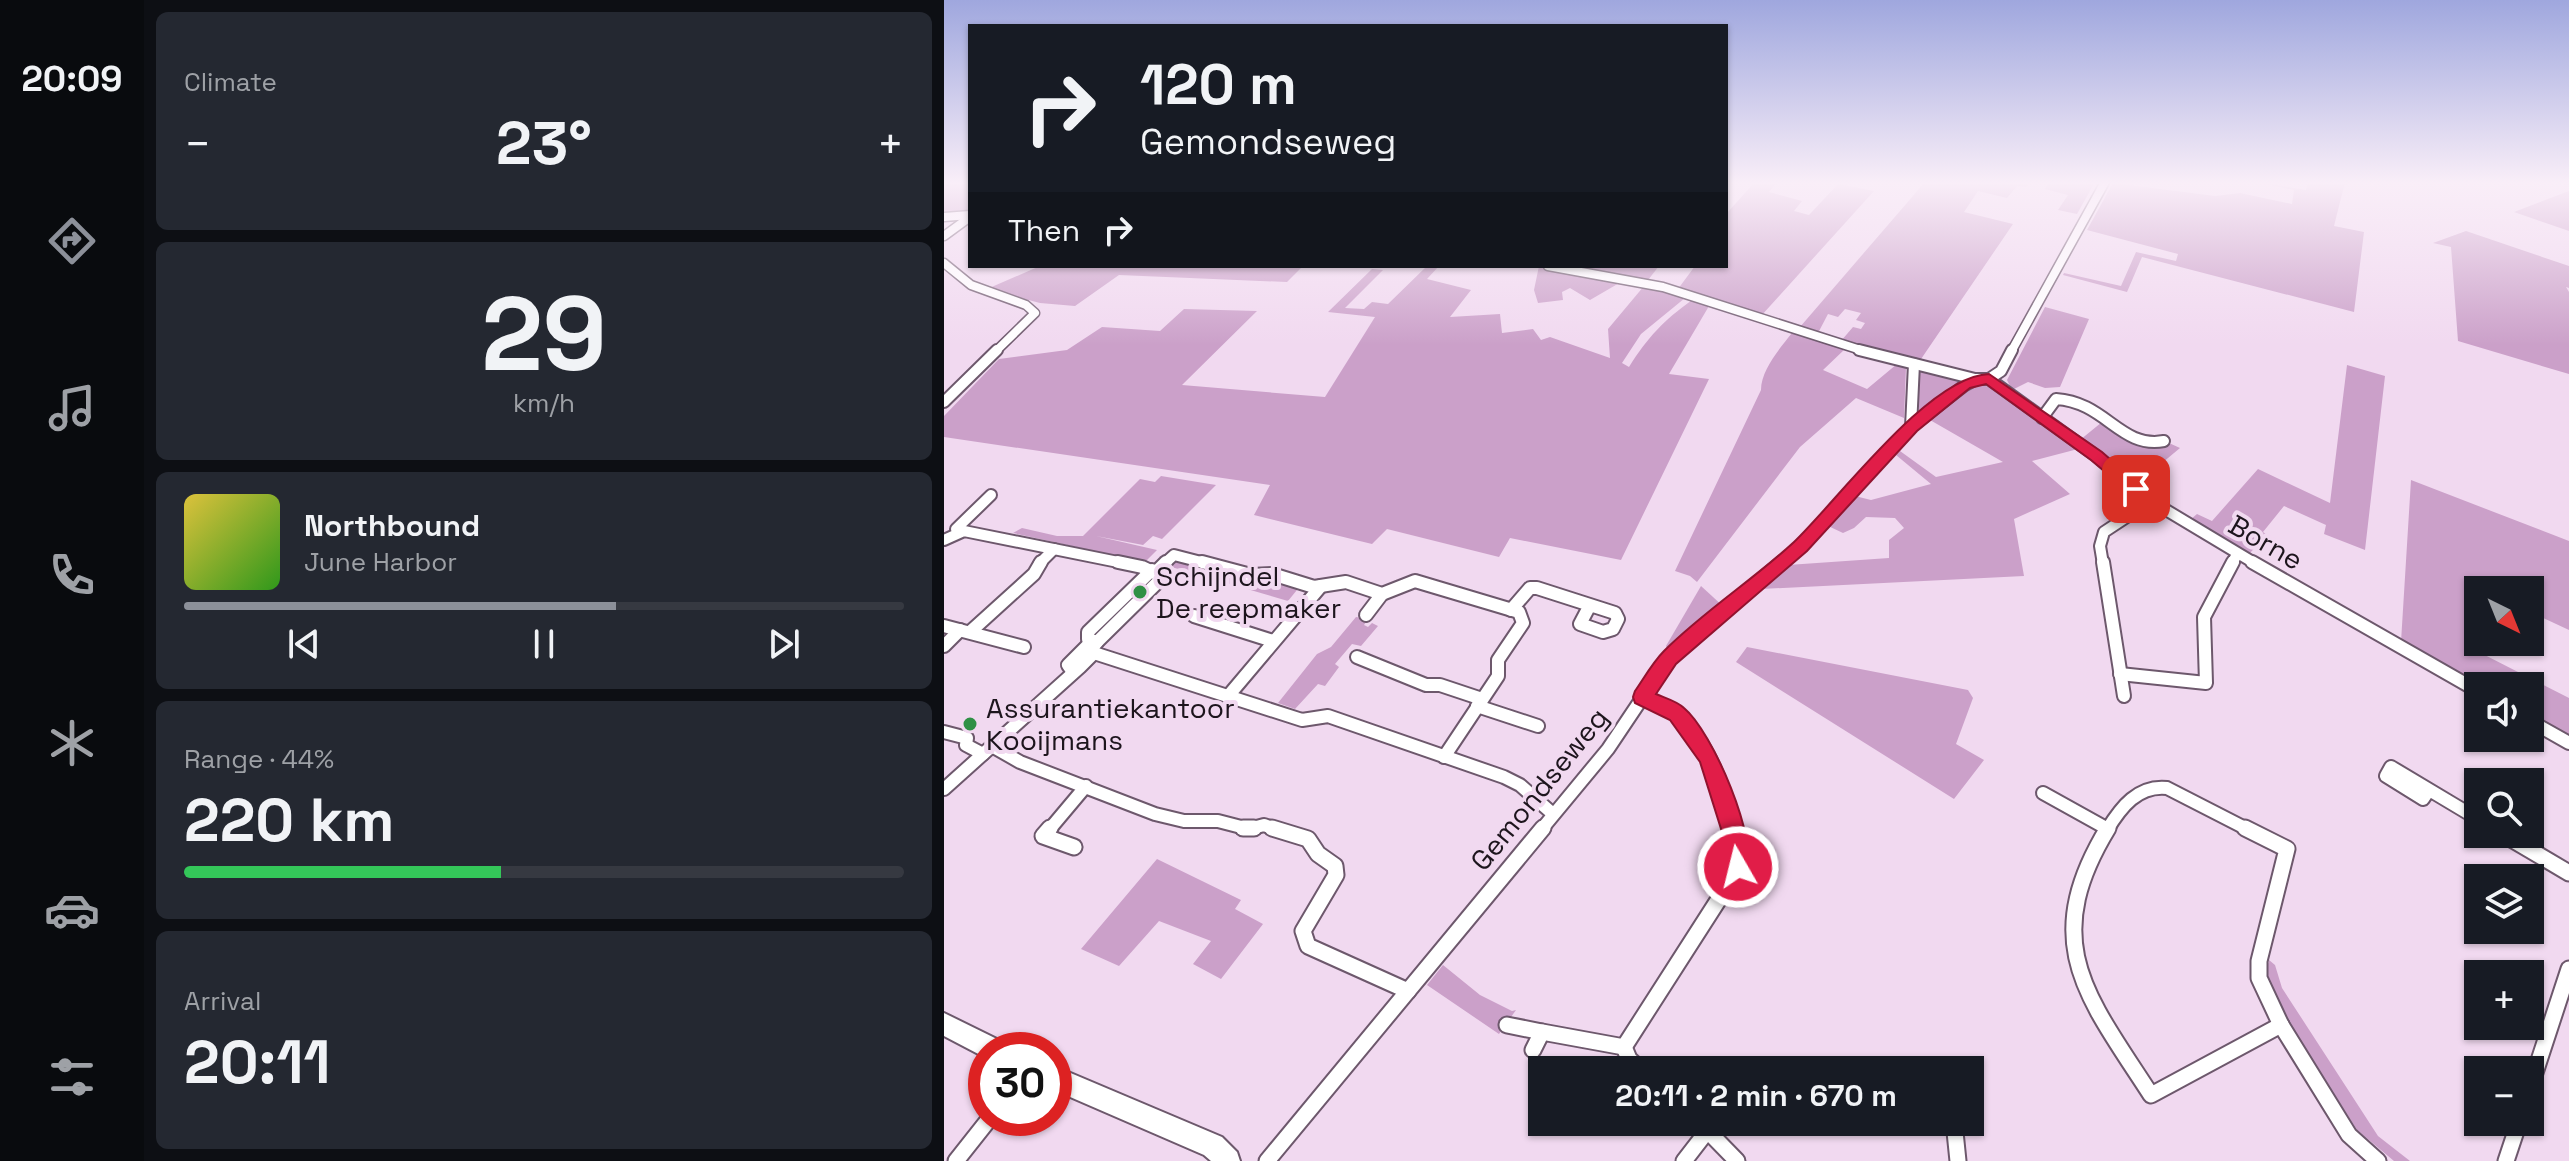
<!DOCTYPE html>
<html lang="en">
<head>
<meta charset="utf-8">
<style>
	body { margin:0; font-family:"Space Grotesk",sans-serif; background:#242831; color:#f1f3f6; height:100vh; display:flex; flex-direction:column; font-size:30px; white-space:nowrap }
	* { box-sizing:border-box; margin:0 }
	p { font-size:26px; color:#9ea1a6 }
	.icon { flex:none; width:44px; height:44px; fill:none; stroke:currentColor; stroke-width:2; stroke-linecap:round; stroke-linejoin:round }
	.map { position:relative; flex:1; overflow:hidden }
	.drawer { display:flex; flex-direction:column; gap:12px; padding:12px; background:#0d0f14; width:800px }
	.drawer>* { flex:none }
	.top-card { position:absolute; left:24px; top:24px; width:760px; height:244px; border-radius:0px; box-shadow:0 2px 6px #0004; background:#171b24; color:#f1f3f6; overflow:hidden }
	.needle { width:52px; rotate:137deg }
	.fabs { position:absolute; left:1520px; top:576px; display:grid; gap:16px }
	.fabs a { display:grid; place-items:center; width:80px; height:80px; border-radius:0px; background:#171b24; box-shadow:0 2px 6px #0004; font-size:40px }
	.speed { position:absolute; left:24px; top:1032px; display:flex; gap:16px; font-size:40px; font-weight:700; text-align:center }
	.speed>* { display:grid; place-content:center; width:104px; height:104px; border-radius:50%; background:#171b24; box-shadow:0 2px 6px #0004; line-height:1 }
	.speed .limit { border:12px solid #d22; background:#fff; color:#111 }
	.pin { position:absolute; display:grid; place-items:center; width:68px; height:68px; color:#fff; margin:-34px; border-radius:16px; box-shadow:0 4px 12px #0006 }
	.me { position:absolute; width:88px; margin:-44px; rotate:352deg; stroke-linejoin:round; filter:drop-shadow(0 0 6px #0008) }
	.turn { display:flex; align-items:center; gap:28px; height:168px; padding:0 40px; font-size:36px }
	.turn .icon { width:104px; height:104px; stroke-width:2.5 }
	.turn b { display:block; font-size:56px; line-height:68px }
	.then { display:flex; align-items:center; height:76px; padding:0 40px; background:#0003; gap:16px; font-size:30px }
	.big { font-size:60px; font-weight:800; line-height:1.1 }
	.drawer .widget { flex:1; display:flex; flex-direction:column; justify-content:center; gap:12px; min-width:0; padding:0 28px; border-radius:12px; background:#242831 }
	.drawer .dial { align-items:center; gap:0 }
	.dial b { font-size:104px; line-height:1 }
	.song { display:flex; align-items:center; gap:24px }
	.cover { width:96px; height:96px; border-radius:12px; background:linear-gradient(135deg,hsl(50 70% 55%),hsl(110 70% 35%)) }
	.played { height:8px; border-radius:4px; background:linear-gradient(90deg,#8c9099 60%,#363941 60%) }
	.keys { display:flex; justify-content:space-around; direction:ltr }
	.heat { display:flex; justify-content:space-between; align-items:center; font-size:44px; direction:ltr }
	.charge { height:12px; border-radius:6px; background:linear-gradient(90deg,#34c759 44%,#363941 0) }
	.trip { position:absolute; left:584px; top:1056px; width:456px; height:80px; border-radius:0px; background:#171b24; box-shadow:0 2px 6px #0004; font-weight:800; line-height:80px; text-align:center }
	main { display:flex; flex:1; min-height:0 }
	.tabs { display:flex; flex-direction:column; width:144px; justify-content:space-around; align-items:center; background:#090b0e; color:#9ea1a6 }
	.tabs .icon { width:56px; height:56px }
	.tabs .active { color:#8c9099 }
	.tabs b { font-size:36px; color:#f1f3f6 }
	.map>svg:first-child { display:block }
	.green { fill:#cba0c9 }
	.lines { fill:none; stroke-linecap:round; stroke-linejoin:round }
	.street-far3-casing { stroke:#6d586c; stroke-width:11 }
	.street-far2-casing { stroke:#6d586c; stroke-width:14 }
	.street-far1-casing { stroke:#6d586c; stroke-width:16 }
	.street-casing { stroke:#6d586c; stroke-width:19 }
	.secondary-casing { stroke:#6d586c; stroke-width:4 }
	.street-far3 { stroke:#fff; stroke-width:8 }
	.street-far2 { stroke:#fff; stroke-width:10 }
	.street-far1 { stroke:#fff; stroke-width:12 }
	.street { stroke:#fff; stroke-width:15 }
	.secondary { fill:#fff; fill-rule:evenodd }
	.route { fill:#e11d48; stroke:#92132f; stroke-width:2 }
	.poi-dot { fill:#2f9045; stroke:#f1d9f0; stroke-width:3 }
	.labels { text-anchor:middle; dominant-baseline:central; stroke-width:8; stroke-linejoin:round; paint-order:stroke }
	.street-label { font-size:28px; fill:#1d151d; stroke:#f1d9f0 }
	.poi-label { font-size:28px; fill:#1d151d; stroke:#f1d9f0; text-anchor:start }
</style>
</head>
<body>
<main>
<nav class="tabs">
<b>20:09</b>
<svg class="icon active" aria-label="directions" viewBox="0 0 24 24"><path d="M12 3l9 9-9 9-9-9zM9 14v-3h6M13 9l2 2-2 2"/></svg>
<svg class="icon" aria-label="music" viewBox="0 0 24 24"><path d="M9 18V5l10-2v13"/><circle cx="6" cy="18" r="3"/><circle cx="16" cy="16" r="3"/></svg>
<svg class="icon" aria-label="phone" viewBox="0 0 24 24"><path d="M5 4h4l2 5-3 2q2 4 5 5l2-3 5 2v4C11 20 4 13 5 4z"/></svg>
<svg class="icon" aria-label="climate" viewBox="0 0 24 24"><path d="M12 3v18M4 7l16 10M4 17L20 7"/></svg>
<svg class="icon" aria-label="car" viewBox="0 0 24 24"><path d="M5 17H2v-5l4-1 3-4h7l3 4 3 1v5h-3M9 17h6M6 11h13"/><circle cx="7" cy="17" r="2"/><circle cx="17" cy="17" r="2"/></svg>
<svg class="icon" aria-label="filters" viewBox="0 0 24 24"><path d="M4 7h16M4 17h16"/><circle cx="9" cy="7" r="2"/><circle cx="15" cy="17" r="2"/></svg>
</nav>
<section class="drawer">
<div class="widget"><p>Climate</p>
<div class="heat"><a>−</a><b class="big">23°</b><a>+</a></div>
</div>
<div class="widget dial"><b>29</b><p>km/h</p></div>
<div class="widget">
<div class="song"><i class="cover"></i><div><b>Northbound</b><p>June Harbor</p></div></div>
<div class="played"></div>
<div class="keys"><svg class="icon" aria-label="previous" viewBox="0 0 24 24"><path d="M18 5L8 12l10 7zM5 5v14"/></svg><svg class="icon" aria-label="pause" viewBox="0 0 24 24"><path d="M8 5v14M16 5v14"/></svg><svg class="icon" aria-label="next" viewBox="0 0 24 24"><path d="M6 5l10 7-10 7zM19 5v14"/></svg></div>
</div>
<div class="widget"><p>Range · 44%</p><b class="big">220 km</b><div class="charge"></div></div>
<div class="widget"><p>Arrival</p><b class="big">20:11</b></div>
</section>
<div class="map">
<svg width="1625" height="1161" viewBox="0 0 1625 1161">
	<rect width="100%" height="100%" fill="#f1d9f0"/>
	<g class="green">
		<path d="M0,182H26V212L0,215Z"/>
		<path d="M811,182H833L825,192L858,201L850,211L865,215L894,184L930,191L817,316L734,289L751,266H782V214Z"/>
		<path d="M981,182H1086L1082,187L1073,186L1063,198L1034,191L1020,212L1069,224L975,362L897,341L909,327L917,329L921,323L912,320L917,313L901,309L894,317L884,314L874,333L856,327Z"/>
		<path d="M1105,182H1151L1133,214L1114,210L1124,195L1101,189Z"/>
		<path d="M1313,182L1362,190L1364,182H1401L1390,226L1420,232L1410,312L1198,257L1183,292L1119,275L1120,273L1177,286L1192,252L1232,261L1234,254L1143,230L1169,183L1271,196L1296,193L1348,204L1350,190Z"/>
		<path d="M1625,191V231L1570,212Z"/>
		<path d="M1522,231L1625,266V288L1622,287L1625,292V374L1514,341L1507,247L1489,243Z"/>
		<path d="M96,266L110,267L359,266L343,282L175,275L131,306L96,303L43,289Z"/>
		<path d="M483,266H495L483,279L527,290L506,317L556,314L558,333L589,329L597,340L606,337L666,358L664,329L700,286L741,298L697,334L678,363L685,367C704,337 719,321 748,300L765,306L725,374L765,379L677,560L566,538L555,557L443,529L428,544L310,515L326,485L0,437V416L55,359L123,350L158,327L216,331L240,309L313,311L238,385L381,397L431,317L384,312L428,269L439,270L401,308L420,309L428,302L444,304Z"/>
		<path d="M595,266L677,282L646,300L626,288L618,292L619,300L594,303L590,290Z"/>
		<path d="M619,266H715L704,280Z"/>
		<path d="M1101,307L1145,319L1116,387L1101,388L1084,382L1068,390L1063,380Z"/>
		<path d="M848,333L901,349L879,370L923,389L953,364L962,367L960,418L912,398L856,447L753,582L746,576L731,571L817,390C817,370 836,348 848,333Z"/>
		<path d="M1403,365L1441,376L1421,550L1380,534L1382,525L1340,506L1319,532L1323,535L1305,554L1246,520L1253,514L1268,521L1314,469L1386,503Z"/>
		<path d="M975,370L1020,380L975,415Z"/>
		<path d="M1031,384C1059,384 1111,432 1134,449L1088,461L1126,494L1070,519L1080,576L817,589L844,565L945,558V540L960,528L951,518L922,517L910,528L899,533L882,525L911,496L927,500L987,484L952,455L956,451L992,477L1059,462L986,420L1009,397Z"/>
		<path d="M1163,418C1182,436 1198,458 1225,443L1236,448L1194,483L1136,440Z"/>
		<path d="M217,476L272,485L218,539L209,536L199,545L152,536L213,550L201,562L69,533L78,528L113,536H139L196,479L211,482Z"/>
		<path d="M1467,480L1625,541V630L1586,612V590H1534V635L1529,649L1625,698V738L1586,715V686H1535L1457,642Z"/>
		<path d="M232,559L357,585L344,601L224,566Z"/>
		<path d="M757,586L781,608L725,653L722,646Z"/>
		<path d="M412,617L424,619L420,625L424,627L428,623L434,626L417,646L408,644L391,664L395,667L381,686L374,684L351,709L334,703L373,654L387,647Z"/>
		<path d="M803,647L1024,690L1029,698L1012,744L1040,760L1010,799L792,662Z"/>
		<path d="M213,859L297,900L291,909L319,924L277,979L249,964L267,941L215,921L175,966L137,949Z"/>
		<path d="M1325,960L1331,965L1338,988L1434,1136L1466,1161H1450L1413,1130L1323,988L1320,979Z"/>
		<path d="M499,965L536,995L568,1011L572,1010L555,1034L483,985Z"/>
	</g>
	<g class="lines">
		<g class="street-far3-casing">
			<g id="street-far3">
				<path d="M0,217L26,215"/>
				<path d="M0,236L26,217"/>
				<path d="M0,263L27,285L82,305L91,313L51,352"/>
				<path d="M604,266L719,287L923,352"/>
				<path d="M1067,352L1161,182"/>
			</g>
		</g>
		<g class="street-far2-casing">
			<g id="street-far2">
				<path d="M915,350L1031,379"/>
				<path d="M1045,379L1152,456L1207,501L1312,564"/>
				<path d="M0,402L53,350"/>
				<path d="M1098,418L1112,399C1162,402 1176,449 1220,441"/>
				<path d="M967,427L970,364"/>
				<path d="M12,529L47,495"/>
				<path d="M0,540L20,531L184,564"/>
				<path d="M95,564L110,549"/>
				<path d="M220,564L230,555L265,564"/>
				<path d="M836,564L857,546L967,427L1021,385L1032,379H1045L1057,371L1068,350"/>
				<path d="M1159,564L1156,546L1160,532L1207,501"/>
				<path d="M1288,564L1293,554"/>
			</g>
		</g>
		<g class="street-far1-casing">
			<g id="street-far1">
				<path d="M258,562L307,575L328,574L370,587L402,582L438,594L471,581L575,612L579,623L554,660V676L500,757"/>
				<path d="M1159,562L1180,696"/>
				<path d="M1308,562L1534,691"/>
				<path d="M213,571L222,562"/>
				<path d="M567,610L586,588H593L671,613L674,619L669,629L659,632L636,624L646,605"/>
				<path d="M422,615L438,594"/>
				<path d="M250,616L329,641"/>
				<path d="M0,626L80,647"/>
				<path d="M26,632L90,574L97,562"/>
				<path d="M153,642L144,639V632L208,570"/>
				<path d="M0,646L16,630"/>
				<path d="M150,653L358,720L384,716L560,777L576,785L609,814"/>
				<path d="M413,657L482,685H496L538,699"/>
				<path d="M129,672L124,665L148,641"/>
				<path d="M1176,674L1262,683L1260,617L1289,562"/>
				<path d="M285,695L377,586"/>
				<path d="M699,697C710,702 723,706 732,714C764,740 782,791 790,830"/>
				<path d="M533,706L594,726"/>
				<path d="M1586,721L1625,743"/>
				<path d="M0,732L23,738L22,745L39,754"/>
				<path d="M48,746L76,762L211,814L240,821H274L305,829L320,825L334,830"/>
				<path d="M0,789L136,667L150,653L149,647L153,642L219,577L198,567L174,562"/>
				<path d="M1485,790L1479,799L1442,776L1447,767L1534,819"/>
				<path d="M1099,793L1162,828"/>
				<path d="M105,830L142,786"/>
				<path d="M597,830L664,749L725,658L838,562"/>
				<path d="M1163,830C1177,807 1194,785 1223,788L1305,830"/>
			</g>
		</g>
		<g class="street-casing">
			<g id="street">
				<path d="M106,828L99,836L130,847"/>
				<path d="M299,828H310"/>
				<path d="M328,828L364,839L374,854L391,866L392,875L359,931L364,946L464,991"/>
				<path d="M1164,828C1094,943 1143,996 1207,1095L1337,1025"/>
				<path d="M1301,828L1343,849L1315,961V978L1337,1025"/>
				<path d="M1559,834L1625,873"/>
				<path d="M563,1025L598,1032"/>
				<path d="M1337,1025L1405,1135L1434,1161"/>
				<path d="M680,1047L791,874L794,858L790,828"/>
				<path d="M680,1047L685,1059L697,1070"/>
				<path d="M589,1050L598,1032L680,1047"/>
				<path d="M1017,1070L1018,1067"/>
				<path d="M1586,1088L1625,969"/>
				<path d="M755,1122L793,1161"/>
				<path d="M1010,1122L1014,1161"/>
				<path d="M12,1161L46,1118"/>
				<path d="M323,1161L599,828"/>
				<path d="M740,1161L764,1130"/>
				<path d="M1562,1161L1575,1122"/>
			</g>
		</g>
		<g class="secondary-casing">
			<g id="secondary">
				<path d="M0,1013L59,1042L63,1050H42V1058L0,1036Z"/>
				<path d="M110,1066L278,1137L293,1152L296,1161H267L260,1155L110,1090Z"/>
			</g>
		</g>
		<use href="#street-far3" class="street-far3"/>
		<use href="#street-far2" class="street-far2"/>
		<use href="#street-far1" class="street-far1"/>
		<use href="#street" class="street"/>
		<use href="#secondary" class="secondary"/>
	</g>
	<linearGradient id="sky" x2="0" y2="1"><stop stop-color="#9fa7de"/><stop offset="0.53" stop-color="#f9eef8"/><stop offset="1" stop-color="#f9eef8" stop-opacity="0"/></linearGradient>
	<rect width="1625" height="345" fill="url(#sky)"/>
	<path class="route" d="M1045,374L1158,452L1200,489L1198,493H1186L1147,460L1042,384L1026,388L973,431L863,551L732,664L712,694C721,698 733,701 740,708C768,731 816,841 802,875L794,878L786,875L782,867L783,848L756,762L726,720L691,703L689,697L691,691C700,678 709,662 720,651C760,611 809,580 850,542C894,500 985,376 1045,374Z"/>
	<g class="poi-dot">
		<circle cx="196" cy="592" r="8"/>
		<circle cx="26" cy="724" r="8"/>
	</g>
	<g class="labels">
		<g class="street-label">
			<text transform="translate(1322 542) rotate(30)">Borne</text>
			<text transform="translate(595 789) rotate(-51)">Gemondseweg</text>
		</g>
		<g class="poi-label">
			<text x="212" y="576">Schijndel<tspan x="212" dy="32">De reepmaker</tspan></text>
			<text x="42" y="708">Assurantiekantoor<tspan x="42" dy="32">Kooijmans</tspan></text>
		</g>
	</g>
</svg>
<div class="fabs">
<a><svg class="needle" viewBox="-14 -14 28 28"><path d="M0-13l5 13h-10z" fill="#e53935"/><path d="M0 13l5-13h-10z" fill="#9ea1a6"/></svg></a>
<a><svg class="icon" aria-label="sound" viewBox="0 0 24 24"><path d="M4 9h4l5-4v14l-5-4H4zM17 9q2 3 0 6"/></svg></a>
<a><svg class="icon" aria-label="search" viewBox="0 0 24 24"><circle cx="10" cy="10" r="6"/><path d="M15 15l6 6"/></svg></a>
<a><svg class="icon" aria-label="layers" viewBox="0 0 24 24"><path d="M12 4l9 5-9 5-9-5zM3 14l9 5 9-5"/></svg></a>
<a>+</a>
<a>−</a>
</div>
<div class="speed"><div class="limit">30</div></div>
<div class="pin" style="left:1192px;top:489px;background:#d93025"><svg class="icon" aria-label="arrive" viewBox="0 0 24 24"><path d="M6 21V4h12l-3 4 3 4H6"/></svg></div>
<svg class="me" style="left:794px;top:867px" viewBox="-20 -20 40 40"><circle r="17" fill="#e11d48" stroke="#fff" stroke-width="3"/><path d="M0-11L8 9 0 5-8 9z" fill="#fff"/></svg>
<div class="trip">20:11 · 2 min · 670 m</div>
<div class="top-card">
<div class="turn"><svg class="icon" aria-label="right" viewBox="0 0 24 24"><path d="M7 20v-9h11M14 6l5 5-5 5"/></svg><div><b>120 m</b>Gemondseweg</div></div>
<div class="then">Then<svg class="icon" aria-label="right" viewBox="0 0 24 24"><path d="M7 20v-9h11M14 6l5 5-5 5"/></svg></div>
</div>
</div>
</main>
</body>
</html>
